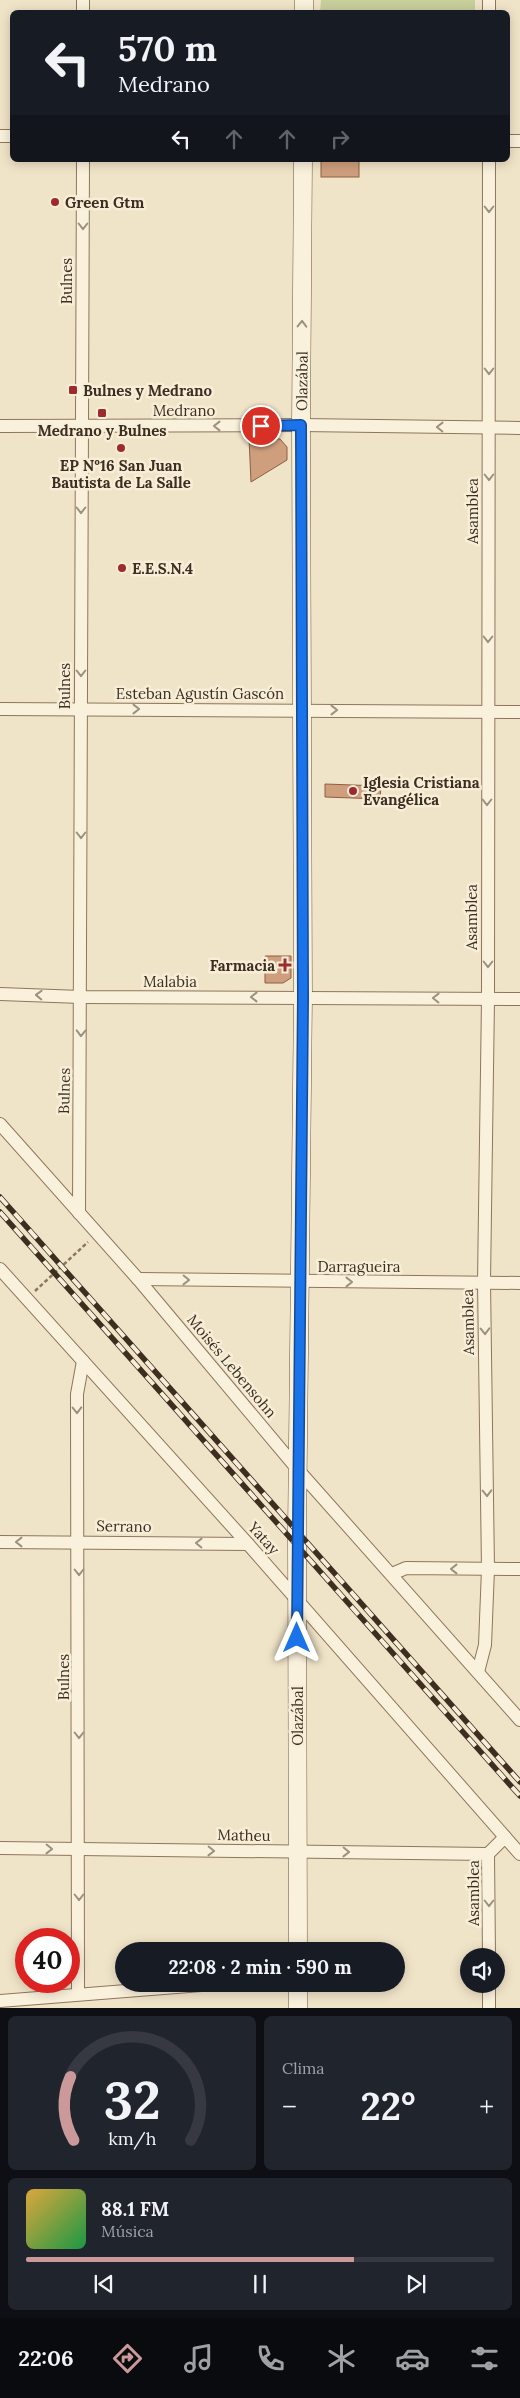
<!DOCTYPE html>
<html lang="es">
<head>
<meta charset="utf-8">
<style>
	body { margin:0; font-family:Lora,serif; background:#20242c; color:#f1f3f6; height:100vh; display:flex; flex-direction:column; font-size:19px; white-space:nowrap }
	* { box-sizing:border-box; margin:0 }
	p { font-size:16px; color:#9ea1a6 }
	.icon { flex:none; width:28px; height:28px; fill:none; stroke:currentColor; stroke-width:2; stroke-linecap:round; stroke-linejoin:round }
	.map { position:relative; height:2008px; overflow:hidden }
	.details { display:flex; flex-direction:column; gap:8px; padding:8px; background:#0d0f14; flex:1 }
	.details>* { flex:none }
	.top-card { position:absolute; left:10px; top:10px; width:500px; height:152px; border-radius:8px; box-shadow:0 2px 12px #0003; background:#171b24; color:#f1f3f6; overflow:hidden }
	.tools { position:absolute; left:460px; top:1948px; display:grid; gap:10px }
	.tools a { display:grid; place-items:center; width:45px; height:45px; border-radius:50%; background:#171b24; box-shadow:0 2px 12px #0003; font-size:25px }
	.speed { position:absolute; left:15px; top:1928px; display:flex; gap:10px; font-size:25px; font-weight:700; text-align:center }
	.speed>* { display:grid; place-content:center; width:65px; height:65px; border-radius:50%; background:#171b24; box-shadow:0 2px 12px #0003; line-height:1 }
	.speed .limit { border:8px solid #d22; background:#fff; color:#111 }
	.pin { position:absolute; display:grid; place-items:center; width:42px; height:42px; color:#fff; margin:-21px; border:2px solid #fff; border-radius:50%; box-shadow:0 1px 5px #0007 }
	.me { position:absolute; width:55px; margin:-28px; rotate:0deg; stroke-linejoin:round; filter:drop-shadow(0 0 4px #0008) }
	.turn { display:flex; align-items:center; gap:18px; height:105px; padding:0 25px; font-size:22px }
	.turn .icon { width:65px; height:65px; stroke-width:2.5 }
	.turn b { display:block; font-size:35px; line-height:42px }
	.lanes { display:flex; align-items:center; height:48px; padding:0 25px; background:#0003; justify-content:center; gap:25px; direction:ltr }
	.lanes .off { opacity:.35 }
	.big { font-size:38px; font-weight:700; line-height:1.1 }
	.details .tile { flex:1; display:flex; flex-direction:column; justify-content:center; gap:8px; min-width:0; padding:0 18px; border-radius:8px; background:#20242c }
	.details .dial { align-items:center; gap:0 }
	.dial svg { height:130px; overflow:visible; fill:none; stroke:#363941; stroke-width:7; stroke-linecap:round; text-anchor:middle }
	.dial text { fill:#f1f3f6; stroke:none }
	.song { display:flex; align-items:center; gap:15px }
	.cover { width:60px; height:60px; border-radius:8px; background:linear-gradient(135deg,hsl(40 70% 55%),hsl(140 70% 35%)) }
	.played { height:5px; border-radius:2px; background:linear-gradient(90deg,#cc999b 70%,#363941 70%) }
	.keys { display:flex; justify-content:space-around; direction:ltr }
	.heat { display:flex; justify-content:space-between; align-items:center; font-size:28px; direction:ltr }
	.details .tiles { flex:1; display:grid; gap:8px; grid-template-columns:1fr 1fr }
	.tile:last-child { grid-column:span 2 }
	.trip { position:absolute; left:115px; top:1942px; width:290px; height:50px; border-radius:25px; background:#171b24; box-shadow:0 2px 12px #0003; font-weight:700; line-height:50px; text-align:center }
	.tab-bar { display:flex; height:80px; justify-content:space-around; align-items:center; background:#090b0e; color:#9ea1a6 }
	.tab-bar .icon { width:35px; height:35px }
	.tab-bar .current { color:#cc999b }
	.tab-bar b { font-size:22px; color:#f1f3f6 }
	.map>svg:first-child { display:block }
	.green { fill:#c9cf9b }
	.building { fill:#cf9f7d; stroke:#8d5f41 }
	.lines { fill:none; stroke-linecap:round; stroke-linejoin:round }
	.street-casing { stroke:#8d765c; stroke-width:14 }
	.secondary-casing { stroke:#6f573f; stroke-width:19 }
	.path { stroke:#8d765c; stroke-width:2.5; stroke-dasharray:4 2.5; stroke-linecap:butt }
	.street { stroke:#faf1dc; stroke-width:12 }
	.secondary { stroke:#faf1dc; stroke-width:18 }
	.rail-casing { stroke:#3d2e20; stroke-width:5.5 }
	.rail { stroke:#f7eed8; stroke-width:4; stroke-dasharray:11; stroke-linecap:butt }
	.oneway { stroke:#9c907e }
	.route-casing { stroke:#114b97; stroke-width:12 }
	.route { stroke:#1a73e8; stroke-width:9 }
	.poi-dot { fill:#9e2a2b; stroke:#f7eed8; stroke-width:2 }
	.labels { text-anchor:middle; dominant-baseline:central; stroke-width:5; stroke-linejoin:round; paint-order:stroke }
	.poi-label { font-size:15px; font-weight:bold; fill:#3d2e20; stroke:#f7eed8; text-anchor:start }
	.street-label { font-size:15px; fill:#3d2e20; stroke:#f7eed8 }
</style>
</head>
<body>
<div class="map">
<svg width="520" height="2008" viewBox="0 0 520 2008">
	<rect width="100%" height="100%" fill="#f0e4c8"/>
	<path class="green" d="M321,0H475V12H320Z"/>
	<g class="building">
		<rect x="321" y="160" width="38" height="17"/>
		<path d="M249,438L280,439L287,447V460L251,482Z"/>
		<path d="M325,784L381,786L380,799L325,797Z"/>
		<path d="M265,956H291V978L283,983H265Z"/>
	</g>
	<g class="lines">
		<g class="street-casing">
			<g id="street">
				<path d="M83,0V12"/>
				<path d="M489,12V0"/>
				<path d="M0,136H12"/>
				<path d="M508,141H520"/>
				<path d="M0,426L301,425L520,428"/>
				<path d="M0,709L520,712"/>
				<path d="M0,994L81,997L520,999"/>
				<path d="M0,1124L138,1279L299,1471L520,1720"/>
				<path d="M79,1213L83,160"/>
				<path d="M0,1269L248,1544L520,1854"/>
				<path d="M138,1279L520,1283"/>
				<path d="M0,1542L248,1544"/>
				<path d="M392,1574L406,1568L520,1569"/>
				<path d="M478,1672L485,1645L488,1569L484,1282L488,999L489,160"/>
				<path d="M0,1848L488,1854"/>
				<path d="M489,1956L488,1854L505,1837"/>
				<path d="M489,1984V2008"/>
				<path d="M78,1994L77,1394L83,1361"/>
				<path d="M0,2001L214,1984"/>
			</g>
		</g>
		<g class="secondary-casing">
			<g id="secondary">
				<path d="M304,12V0"/>
				<path id="s1" d="M298,1951L297,1532L303,997L301,425L303,160"/>
				<path d="M298,2008V1984"/>
			</g>
		</g>
		<path class="path" d="M35,1291L88,1242"/>
		<use href="#street" class="street"/>
		<use href="#secondary" class="secondary"/>
		<g class="rail-casing">
			<g id="rail">
				<path d="M0,1197L520,1782"/>
				<path d="M0,1212L520,1796"/>
			</g>
		</g>
		<use href="#rail" class="rail"/>
	</g>
	<defs><path id="oneway-chevron" d="M-2-3.5L2.5 0L-2 3.5" fill="none" stroke-width="1.6" stroke-linecap="round" stroke-linejoin="round" transform="scale(1.25)"/></defs>
	<g class="oneway">
		<use href="#oneway-chevron" transform="translate(489 209) rotate(90)"/>
		<use href="#oneway-chevron" transform="translate(83 226) rotate(90)"/>
		<use href="#oneway-chevron" transform="translate(302 324) rotate(-89)"/>
		<use href="#oneway-chevron" transform="translate(489 371) rotate(90)"/>
		<use href="#oneway-chevron" transform="translate(217 426) rotate(180)"/>
		<use href="#oneway-chevron" transform="translate(440 427) rotate(-179)"/>
		<use href="#oneway-chevron" transform="translate(489 477) rotate(90)"/>
		<use href="#oneway-chevron" transform="translate(81 510) rotate(90)"/>
		<use href="#oneway-chevron" transform="translate(488 639) rotate(90)"/>
		<use href="#oneway-chevron" transform="translate(81 673) rotate(90)"/>
		<use href="#oneway-chevron" transform="translate(136 709)"/>
		<use href="#oneway-chevron" transform="translate(334 710)"/>
		<use href="#oneway-chevron" transform="translate(487 802) rotate(90)"/>
		<use href="#oneway-chevron" transform="translate(81 835) rotate(90)"/>
		<use href="#oneway-chevron" transform="translate(488 964) rotate(90)"/>
		<use href="#oneway-chevron" transform="translate(39 995) rotate(-178)"/>
		<use href="#oneway-chevron" transform="translate(254 997) rotate(-180)"/>
		<use href="#oneway-chevron" transform="translate(436 998) rotate(-179)"/>
		<use href="#oneway-chevron" transform="translate(81 1033) rotate(91)"/>
		<use href="#oneway-chevron" transform="translate(186 1280) rotate(1)"/>
		<use href="#oneway-chevron" transform="translate(349 1282)"/>
		<use href="#oneway-chevron" transform="translate(485 1331) rotate(89)"/>
		<use href="#oneway-chevron" transform="translate(77 1410) rotate(89)"/>
		<use href="#oneway-chevron" transform="translate(487 1493) rotate(89)"/>
		<use href="#oneway-chevron" transform="translate(19 1542) rotate(180)"/>
		<use href="#oneway-chevron" transform="translate(199 1543) rotate(-179)"/>
		<use href="#oneway-chevron" transform="translate(454 1569) rotate(-180)"/>
		<use href="#oneway-chevron" transform="translate(79 1572) rotate(90)"/>
		<use href="#oneway-chevron" transform="translate(79 1735) rotate(90)"/>
		<use href="#oneway-chevron" transform="translate(49 1849) rotate(1)"/>
		<use href="#oneway-chevron" transform="translate(211 1851) rotate(1)"/>
		<use href="#oneway-chevron" transform="translate(346 1852) rotate(1)"/>
		<use href="#oneway-chevron" transform="translate(79 1897) rotate(90)"/>
		<use href="#oneway-chevron" transform="translate(489 1903) rotate(90)"/>
	</g>
	<g class="lines">
		<g class="route-casing">
			<path id="route" d="M261,426L301,425L303,997L297,1638"/>
		</g>
		<use href="#route" class="route"/>
	</g>
	<g class="poi-dot">
		<circle cx="55" cy="202" r="5"/>
		<rect x="68" y="385" width="10" height="10" rx="2.5"/>
		<rect x="97" y="408" width="10" height="10" rx="2.5"/>
		<circle cx="121" cy="448" r="5"/>
		<circle cx="122" cy="568" r="5"/>
		<circle cx="353" cy="791" r="5"/>
		<path d="M282.5 957.5h5v5h5v5h-5v5h-5v-5h-5v-5h5z"/>
	</g>
	<g class="labels">
		<g class="poi-label">
			<text x="65" y="202">Green Gtm</text>
			<text x="83" y="390">Bulnes y Medrano</text>
			<text x="102" y="430" text-anchor="middle">Medrano y Bulnes</text>
			<text x="121" y="465" text-anchor="middle">EP Nº16 San Juan<tspan x="121" dy="17">Bautista de La Salle</tspan></text>
			<text x="132" y="568">E.E.S.N.4</text>
			<text x="363" y="782">Iglesia Cristiana<tspan x="363" dy="17">Evangélica</tspan></text>
			<text x="275" y="965" text-anchor="end">Farmacia</text>
		</g>
		<g class="street-label">
			<text transform="translate(66 281) rotate(-90)">Bulnes</text>
			<text stroke="none"><textPath href="#s1" startOffset="1570">Olazábal</textPath></text>
			<text x="184" y="410">Medrano</text>
			<text transform="translate(472 511) rotate(-90)">Asamblea</text>
			<text transform="translate(64 686) rotate(-90)">Bulnes</text>
			<text x="200" y="693">Esteban Agustín Gascón</text>
			<text transform="translate(471 917) rotate(-90)">Asamblea</text>
			<text x="170" y="981">Malabia</text>
			<text transform="translate(64 1091) rotate(-89)">Bulnes</text>
			<text x="359" y="1266">Darragueira</text>
			<text transform="translate(468 1322) rotate(-91)">Asamblea</text>
			<text transform="translate(232 1366) rotate(50)">Moisés Lebensohn</text>
			<text transform="translate(124 1526) rotate(1)">Serrano</text>
			<text transform="translate(264 1538) rotate(48)">Yatay</text>
			<text transform="translate(63 1677) rotate(-90)">Bulnes</text>
			<text transform="translate(297 1716) rotate(-90)">Olazábal</text>
			<text transform="translate(244 1835) rotate(1)">Matheu</text>
			<text transform="translate(473 1893) rotate(-90)">Asamblea</text>
		</g>
	</g>
</svg>
<div class="tools">
<a><svg class="icon" aria-label="sound" viewBox="0 0 24 24"><path d="M4 9h4l5-4v14l-5-4H4zM17 9q2 3 0 6"/></svg></a>
</div>
<div class="speed"><div class="limit">40</div></div>
<div class="pin" style="left:261px;top:426px;background:#d93025"><svg class="icon" aria-label="arrive" viewBox="0 0 24 24"><path d="M6 21V4h12l-3 4 3 4H6"/></svg></div>
<svg class="me" style="left:297px;top:1638px" viewBox="-20 -20 40 40"><path d="M0-17L14 15 0 8-14 15z" fill="#1a73e8" stroke="#fff" stroke-width="4"/></svg>
<div class="trip">22:08 · 2 min · 590 m</div>
<div class="top-card">
<div class="turn"><svg class="icon" aria-label="left" viewBox="0 0 24 24"><path d="M17 20v-9H6M10 6l-5 5 5 5"/></svg><div><b>570 m</b>Medrano</div></div>
<div class="lanes"><svg class="icon" aria-label="left" viewBox="0 0 24 24"><path d="M17 20v-9H6M10 6l-5 5 5 5"/></svg><svg class="icon off" aria-label="ahead" viewBox="0 0 24 24"><path d="M12 20V5M6 11l6-6 6 6"/></svg><svg class="icon off" aria-label="ahead" viewBox="0 0 24 24"><path d="M12 20V5M6 11l6-6 6 6"/></svg><svg class="icon off" aria-label="right" viewBox="0 0 24 24"><path d="M7 20v-9h11M14 6l5 5-5 5"/></svg></div>
</div>
</div>
<section class="details">
<div class="tiles">
<div class="tile dial"><svg viewBox="0 0 100 80">
<path d="M14 69A42 42 0 1 1 86 69"/>
<path d="M14 69A42 42 0 0 1 12 30" stroke="#cc999b"/>
<text x="50" y="56" font-size="32" font-weight="700">32</text>
<text x="50" y="72" font-size="11">km/h</text>
</svg></div>
<div class="tile"><p>Clima</p>
<div class="heat"><a>−</a><b class="big">22°</b><a>+</a></div>
</div>
<div class="tile">
<div class="song"><i class="cover"></i><div><b>88.1 FM</b><p>Música</p></div></div>
<div class="played"></div>
<div class="keys"><svg class="icon" aria-label="previous" viewBox="0 0 24 24"><path d="M18 5L8 12l10 7zM5 5v14"/></svg><svg class="icon" aria-label="pause" viewBox="0 0 24 24"><path d="M8 5v14M16 5v14"/></svg><svg class="icon" aria-label="next" viewBox="0 0 24 24"><path d="M6 5l10 7-10 7zM19 5v14"/></svg></div>
</div>
</div>
</section>
<nav class="tab-bar">
<b>22:06</b>
<svg class="icon current" aria-label="directions" viewBox="0 0 24 24"><path d="M12 3l9 9-9 9-9-9zM9 14v-3h6M13 9l2 2-2 2"/></svg>
<svg class="icon" aria-label="music" viewBox="0 0 24 24"><path d="M9 18V5l10-2v13"/><circle cx="6" cy="18" r="3"/><circle cx="16" cy="16" r="3"/></svg>
<svg class="icon" aria-label="phone" viewBox="0 0 24 24"><path d="M5 4h4l2 5-3 2q2 4 5 5l2-3 5 2v4C11 20 4 13 5 4z"/></svg>
<svg class="icon" aria-label="climate" viewBox="0 0 24 24"><path d="M12 3v18M4 7l16 10M4 17L20 7"/></svg>
<svg class="icon" aria-label="car" viewBox="0 0 24 24"><path d="M5 17H2v-5l4-1 3-4h7l3 4 3 1v5h-3M9 17h6M6 11h13"/><circle cx="7" cy="17" r="2"/><circle cx="17" cy="17" r="2"/></svg>
<svg class="icon" aria-label="filters" viewBox="0 0 24 24"><path d="M4 7h16M4 17h16"/><circle cx="9" cy="7" r="2"/><circle cx="15" cy="17" r="2"/></svg>
</nav>
</body>
</html>
